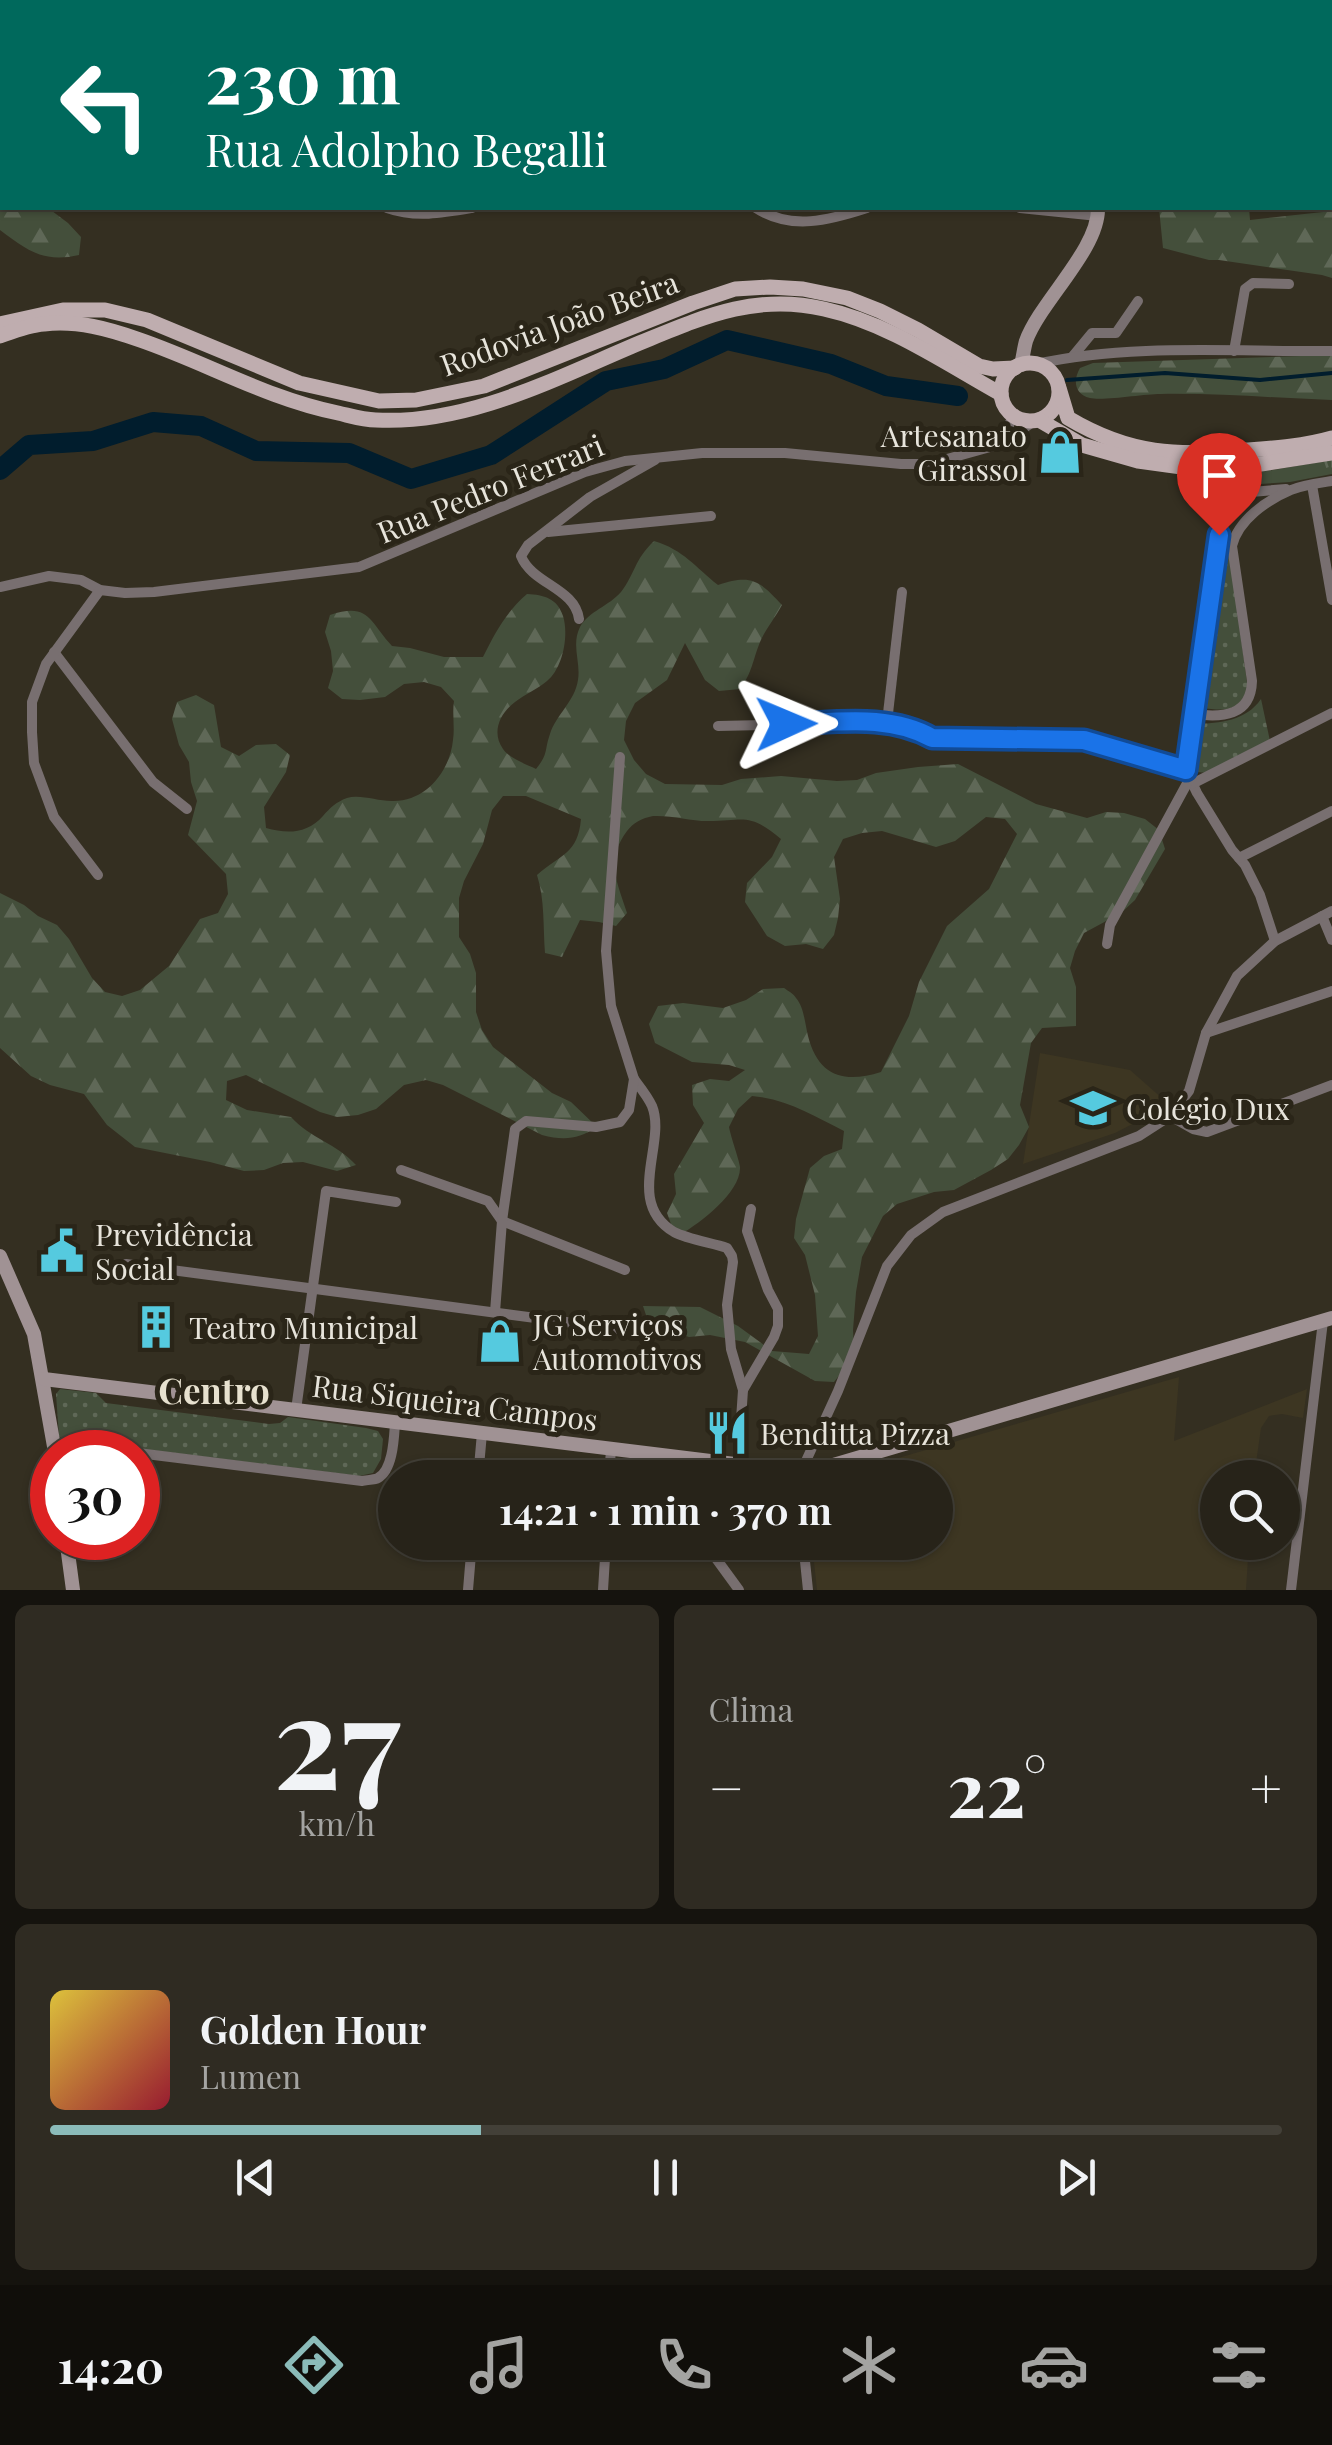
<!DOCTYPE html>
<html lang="pt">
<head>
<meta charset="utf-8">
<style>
	body { margin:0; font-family:"Playfair Display",serif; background:#2f2b22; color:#f1f3f6; height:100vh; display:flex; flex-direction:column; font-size:38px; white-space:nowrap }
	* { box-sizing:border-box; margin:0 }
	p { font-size:32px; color:#a4a4a2 }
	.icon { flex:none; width:55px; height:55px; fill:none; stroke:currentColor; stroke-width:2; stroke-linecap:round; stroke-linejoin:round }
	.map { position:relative; height:1590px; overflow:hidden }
	.sheet { display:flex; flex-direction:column; gap:15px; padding:15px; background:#15130e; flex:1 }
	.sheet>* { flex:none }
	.guide { position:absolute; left:0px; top:0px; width:1332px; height:210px; box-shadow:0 2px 8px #0004,0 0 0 2px #434038; background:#00695c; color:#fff; overflow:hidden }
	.controls { position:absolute; left:1200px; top:1460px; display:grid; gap:20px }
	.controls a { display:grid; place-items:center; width:100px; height:100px; border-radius:50%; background:#272319; box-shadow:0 2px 8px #0004,0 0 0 2px #434038; font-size:50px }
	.speed { position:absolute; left:30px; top:1430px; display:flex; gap:20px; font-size:50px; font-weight:700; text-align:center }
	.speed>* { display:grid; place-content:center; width:130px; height:130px; border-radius:50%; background:#272319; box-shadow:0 2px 8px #0004,0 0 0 2px #434038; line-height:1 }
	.speed .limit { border:15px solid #d22; background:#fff; color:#111 }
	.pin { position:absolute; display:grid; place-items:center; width:85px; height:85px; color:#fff; margin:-102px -42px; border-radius:50% 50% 50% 0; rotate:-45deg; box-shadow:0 0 10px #0007 }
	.pin .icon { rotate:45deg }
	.me { position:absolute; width:110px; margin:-55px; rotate:89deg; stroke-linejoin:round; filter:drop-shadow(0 0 8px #0008) }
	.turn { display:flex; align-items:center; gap:35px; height:210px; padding:0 40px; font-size:45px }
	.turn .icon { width:130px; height:130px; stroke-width:2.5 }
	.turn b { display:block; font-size:70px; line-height:85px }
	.big { font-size:75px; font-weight:700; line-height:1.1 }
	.sheet .card { flex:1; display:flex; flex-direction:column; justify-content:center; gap:15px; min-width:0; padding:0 35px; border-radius:15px; background:#2f2b22 }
	.sheet .dial { align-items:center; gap:0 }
	.dial b { font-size:130px; line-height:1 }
	.song { display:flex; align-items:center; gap:30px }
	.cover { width:120px; height:120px; border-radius:15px; background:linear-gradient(135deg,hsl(50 70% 55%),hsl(350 70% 35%)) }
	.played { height:10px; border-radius:5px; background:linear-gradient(90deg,#8bbbb9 35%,#434038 35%) }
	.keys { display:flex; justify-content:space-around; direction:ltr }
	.heat { display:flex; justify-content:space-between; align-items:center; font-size:55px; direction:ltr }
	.sheet .tiles { flex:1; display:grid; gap:15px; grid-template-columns:1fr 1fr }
	.card:last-child { grid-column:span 2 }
	.trip { position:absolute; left:378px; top:1460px; width:575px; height:100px; border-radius:50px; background:#272319; box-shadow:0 2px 8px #0004,0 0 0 2px #434038; font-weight:700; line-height:100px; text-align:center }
	.menu { display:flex; height:160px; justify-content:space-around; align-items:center; background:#100e0a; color:#a4a4a2 }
	.menu .icon { width:70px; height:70px }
	.menu .selected { color:#8bbbb9 }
	.menu b { font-size:45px; color:#f1f3f6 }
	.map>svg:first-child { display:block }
	.built { fill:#3d3622 }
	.grass { fill:url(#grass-tufts) }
	.forest { fill:url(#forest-firs) }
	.park { fill:url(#park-dots) }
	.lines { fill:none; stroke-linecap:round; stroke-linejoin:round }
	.stream { stroke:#011d2d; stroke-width:4 }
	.river { stroke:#011d2d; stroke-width:20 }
	.street { stroke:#786f70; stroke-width:10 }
	.secondary { stroke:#a09294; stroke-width:14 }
	.primary { stroke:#bfadaf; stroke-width:15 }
	.route-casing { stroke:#114b97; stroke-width:25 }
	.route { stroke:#1a73e8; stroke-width:18 }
	.labels { text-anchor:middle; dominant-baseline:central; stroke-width:10; stroke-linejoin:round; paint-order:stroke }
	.street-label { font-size:30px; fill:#e7e4db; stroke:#2a2518 }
	.poi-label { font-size:30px; fill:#e7e4db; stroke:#2a2518; text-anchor:start }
	.quarter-label { font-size:35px; font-weight:bold; fill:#e7e1cf; stroke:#2a2518 }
</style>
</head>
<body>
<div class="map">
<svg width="1332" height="1590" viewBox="0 0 1332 1590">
	<defs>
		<pattern id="grass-tufts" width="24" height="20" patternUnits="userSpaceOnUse" patternTransform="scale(2.5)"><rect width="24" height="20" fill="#444f3b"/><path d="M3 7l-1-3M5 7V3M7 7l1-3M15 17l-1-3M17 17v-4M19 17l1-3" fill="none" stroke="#5f6857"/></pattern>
		<pattern id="forest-firs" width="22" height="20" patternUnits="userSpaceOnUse" patternTransform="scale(2.5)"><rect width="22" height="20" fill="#444f3b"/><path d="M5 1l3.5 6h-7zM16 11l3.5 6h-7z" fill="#5f6857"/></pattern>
		<pattern id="park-dots" width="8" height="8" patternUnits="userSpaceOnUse" patternTransform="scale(2.5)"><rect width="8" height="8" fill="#444f3b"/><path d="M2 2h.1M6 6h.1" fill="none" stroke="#5f6857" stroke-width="1.8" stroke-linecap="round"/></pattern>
	</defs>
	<rect width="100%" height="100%" fill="#342f21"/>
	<g class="built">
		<path d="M1040,1053L1130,1070L1164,1100L1150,1115L1115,1133L1023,1164Z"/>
		<path d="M1179,1377L1174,1441L1307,1389L1303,1418L1282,1414L1269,1416L1261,1428L1254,1477L1218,1478V1542L1249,1543L1246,1590H817L812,1543L935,1542V1478L832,1477Z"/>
	</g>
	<path class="grass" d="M1332,460V474L1290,482L1244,485H1240L1237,476Z"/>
	<g class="forest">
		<path d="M215,0H690V2H216Z"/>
		<path d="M2,114V208H48L68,223L81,237L79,255C44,263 28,251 0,230V119Z"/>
		<path d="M1159,208H1249L1250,220L1332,211V278L1322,275L1219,260H1209L1163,248Z"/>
		<path d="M1332,355V400C1275,398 1217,393 1160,394C1144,394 1103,401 1090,398C1074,394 1073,380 1080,368L1093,363Z"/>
		<path d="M654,541C684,550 695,567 718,585C751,574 759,580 782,605C775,618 765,630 760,642C752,662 753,671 740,689L719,691L705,680L685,643L667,680L635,703L626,721L624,740L634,760L646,774L665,784L722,785L741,779L781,776L837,781L857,780L876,773L918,767L958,764L1036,804L1087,818L1106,812L1124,813L1145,819L1159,830L1165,849L1135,900L1121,913L1084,933L1075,951L1070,968L1076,987V1026L1042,1028L1031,1043L1020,1105L1029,1127L1019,1145L1008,1159L991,1170L954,1190L934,1192L897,1204L883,1216L862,1257L856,1292L853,1330L854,1350L845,1368L834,1382L815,1381L745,1342L710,1335L689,1337L649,1324L643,1306L700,1307L738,1326L772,1351L809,1354L818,1336L815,1295L805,1255L794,1238L796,1219L810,1168L824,1156L842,1149L844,1131C814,1116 787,1099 752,1096L738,1109L729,1127C731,1138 739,1159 740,1167C741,1192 700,1223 681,1234L674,1232L667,1213L676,1194L674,1174L704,1123L693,1105L692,1085L710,1079L729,1081L745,1070L729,1065L692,1062L655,1043L649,1024L658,1006L683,1003L723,1008L746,1000L763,989L784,988C788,991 793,993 796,998C804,1007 805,1024 808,1036C818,1076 844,1084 881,1072L909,1016L919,982L947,926L989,889L1017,834L1005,819L986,817L955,841L936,847L882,831L862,833L843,839L834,857L840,899L838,918L834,935L823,949L806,944L785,946L767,936L745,902L747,883L772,857L781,839C748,812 746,821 708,821C690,821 671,815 653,816C642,818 633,823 627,831C605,861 617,881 627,913L616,926L599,922L580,920L562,957L545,953C543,927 545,900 537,875C561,854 578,854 581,819L526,796H503L492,810L483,844L464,881L459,898V937L470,954L476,973V1012L482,1030L493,1047L552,1093L571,1102L597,1127C578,1139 565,1141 542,1135L443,1085L426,1080L404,1085L376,1109L358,1115L337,1117L320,1112L246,1075L227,1081L226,1100L247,1110L291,1117C310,1138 337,1144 356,1165L337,1171L303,1162L283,1163L264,1170L244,1171L210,1162L135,1147L107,1125L84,1094L50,1085L31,1076L0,1048V893L24,905L38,916L57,925L69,939L92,978L105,992L122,996L140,990L169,966L200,919L218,913L228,894L226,874L188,835L197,801L191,782L189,762L179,745L172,719L177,702L196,695L214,705L221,747L239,756L256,745L276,744L290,755L286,772L264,807L266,828C287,834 307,834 323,816C330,808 336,802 347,798C361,794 379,802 394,801C426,801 450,771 453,740C455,727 452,714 454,701L441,687L424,682L404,684L385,697L360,700L342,699L328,688L333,671L331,651L325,632L330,615C369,602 369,621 392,646L410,648L444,657H483C495,633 506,612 527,594C544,595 557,598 563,616C569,635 563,668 547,681C538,689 525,694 515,702C500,713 491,732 503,749C510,759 526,764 536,769C549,753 544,751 550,734C556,715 575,701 578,680C581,662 571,645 580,627C589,611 609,606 621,592C635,574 634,560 654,541Z"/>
	</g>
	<g class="park">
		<path d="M1229,547L1248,690C1235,714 1225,710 1200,708L1221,549Z"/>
		<path d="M1261,699L1270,741L1208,773L1197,772L1196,724C1220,723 1246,721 1261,699Z"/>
		<path d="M60,1389L96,1393L106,1403L269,1424L280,1423L288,1417L366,1428L378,1431L383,1439L381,1459L373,1473L359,1476L62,1439L59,1436L56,1394Z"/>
	</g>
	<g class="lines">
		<path class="stream" d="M1067,380L1165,373L1260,380L1332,373"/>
		<path class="river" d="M0,470L29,445L93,441L153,422L201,426L256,451L349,453L411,479L491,455L606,381L664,369L727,340L831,364L886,386L958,396"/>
		<g class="street">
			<path d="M86,0V2"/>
			<path d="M146,0L147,2"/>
			<path d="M1262,0V2"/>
			<path d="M1320,0L1321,2"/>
			<path d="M36,2L37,0"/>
			<path d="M1330,30L1332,36"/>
			<path d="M0,62L2,58"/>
			<path d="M387,208C415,218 443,213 472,208"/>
			<path d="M756,208C791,231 830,220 867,208"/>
			<path d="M1020,208L1098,216"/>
			<path d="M1234,351L1245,289L1253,283L1289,284"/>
			<path d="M1073,356L1092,333H1116L1138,301"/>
			<path d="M1036,364C1132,343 1234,352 1332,351"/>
			<path d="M1002,443L1013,415"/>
			<path d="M1229,469L1186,770L1197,793L1232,850L1245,865L1260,895L1275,941"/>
			<path d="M1312,485L1332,600"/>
			<path d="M1225,489L1240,493L1286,489"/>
			<path d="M548,532L711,516"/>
			<path d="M0,587L49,576L81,580L100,590L125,593L154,592L359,567L585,472L625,461L702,453H785L901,464H929L1001,444L1033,422"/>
			<path d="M579,619C575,588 532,584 521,556L528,545L590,497L655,460"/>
			<path d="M54,652L153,782L187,809"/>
			<path d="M1194,714C1222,718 1251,716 1252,681L1232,546C1238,520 1267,500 1291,490C1303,485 1319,483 1332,481"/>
			<path d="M887,722L902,592"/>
			<path d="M718,726L887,722L920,732L932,738L1024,741L1085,740L1186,770"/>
			<path d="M1192,784L1332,713"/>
			<path d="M1239,858L1332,811"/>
			<path d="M98,875L54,817L34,763L32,732V702L46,664L100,590"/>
			<path d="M1322,916L1332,940"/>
			<path d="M1107,944L1110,925L1190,778"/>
			<path d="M1206,1033L1332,991"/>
			<path d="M634,1079C640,1087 648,1097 652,1106C667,1143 624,1202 674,1232C687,1239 712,1243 727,1248L732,1256L733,1262L727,1305L731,1349L743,1390L738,1464"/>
			<path d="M1170,1116L1193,1129L1207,1132L1332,1085"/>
			<path d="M401,1170L488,1201L502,1221L625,1270"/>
			<path d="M126,1264L642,1332"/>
			<path d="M495,1312L502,1221L515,1129L526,1121L596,1127L620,1122L629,1110L634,1079L611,1006L606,951L620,757"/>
			<path d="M743,1390L774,1337L778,1326V1309L768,1290L747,1231L751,1209"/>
			<path d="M296,1410L326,1191L396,1202"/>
			<path d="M54,1443L131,1452"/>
			<path d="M637,1452L656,1478"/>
			<path d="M138,1453L362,1481C365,1480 375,1480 378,1478C393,1470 394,1438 395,1423"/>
			<path d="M800,1474L838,1391L887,1266L911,1235L943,1212L1139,1136L1170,1116L1189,1091L1206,1033L1237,976L1275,941L1332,911"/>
			<path d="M478,1478L482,1433"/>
			<path d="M609,1478L611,1449"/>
			<path d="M704,1542L739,1590"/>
			<path d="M803,1542L808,1590"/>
			<path d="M468,1590L472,1542"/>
			<path d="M603,1590L606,1542"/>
			<path d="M1291,1590L1323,1321"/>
		</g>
		<g class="secondary">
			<path d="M1158,2L1160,0"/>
			<path d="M1021,365C1023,357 1024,348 1026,341C1040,302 1099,249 1098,208"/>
			<path d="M0,1256L34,1334L55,1452"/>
			<path d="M44,1379L801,1472L813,1471L1332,1318"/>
			<path d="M66,1538L73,1590"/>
		</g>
		<g class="primary">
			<path d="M0,324L63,310H105L147,320L299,383L379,401L416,400L484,386L693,303L735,289L770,287L803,289L847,298L880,311L918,330L979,366L993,369L1015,368"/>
			<path d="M0,336C14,331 29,325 44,324C77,320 109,329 140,340C207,363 268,399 338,413C351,416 363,420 376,420C469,425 558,377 642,342C703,317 756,293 824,309C888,323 945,363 1001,394"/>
			<circle cx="1030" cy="392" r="29"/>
			<path d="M1059,388L1068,418C1132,456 1175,455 1248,450C1276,448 1304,446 1332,438"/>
			<path d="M1039,420L1082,445L1138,461L1196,469H1229L1332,453"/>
		</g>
	</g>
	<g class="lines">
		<g class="route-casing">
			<path id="route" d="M786,724C834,723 888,713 932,738L1084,740L1186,770L1219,535"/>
		</g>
		<use href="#route" class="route"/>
	</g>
	<defs>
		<g id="shop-bare" transform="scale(3.45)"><path d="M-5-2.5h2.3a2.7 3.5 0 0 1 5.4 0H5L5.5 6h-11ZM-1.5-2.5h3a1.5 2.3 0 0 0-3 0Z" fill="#55cadf" stroke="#2a2518" stroke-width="2.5" paint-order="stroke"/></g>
		<g id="school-bare" transform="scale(3.45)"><path d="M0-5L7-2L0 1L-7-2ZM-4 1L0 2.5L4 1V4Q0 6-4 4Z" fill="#55cadf" stroke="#2a2518" stroke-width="2.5" paint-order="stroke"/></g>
		<g id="civic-bare" transform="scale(3.45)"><path d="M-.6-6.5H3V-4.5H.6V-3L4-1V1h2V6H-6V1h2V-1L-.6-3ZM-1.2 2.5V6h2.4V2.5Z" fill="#55cadf" stroke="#2a2518" stroke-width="2.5" paint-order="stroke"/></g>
		<g id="building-bare" transform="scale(3.45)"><path d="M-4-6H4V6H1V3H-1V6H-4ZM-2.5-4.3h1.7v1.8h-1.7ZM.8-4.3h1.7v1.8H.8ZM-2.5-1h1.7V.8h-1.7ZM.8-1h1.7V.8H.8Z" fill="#55cadf" stroke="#2a2518" stroke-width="2.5" paint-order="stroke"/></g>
		<g id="restaurant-bare" transform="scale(3.45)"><path d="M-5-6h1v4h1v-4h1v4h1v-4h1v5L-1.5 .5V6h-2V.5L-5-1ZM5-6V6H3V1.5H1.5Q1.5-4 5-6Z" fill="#55cadf" stroke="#2a2518" stroke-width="2.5" paint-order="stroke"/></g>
	</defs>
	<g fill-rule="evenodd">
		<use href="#shop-bare" x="1060" y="452"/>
		<use href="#school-bare" x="1093" y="1108"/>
		<use href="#civic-bare" x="62" y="1251"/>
		<use href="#building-bare" x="156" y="1327"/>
		<use href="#shop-bare" x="500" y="1341"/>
		<use href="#restaurant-bare" x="727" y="1433"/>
	</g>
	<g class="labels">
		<g class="street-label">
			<text transform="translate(559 323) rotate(-20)">Rodovia João Beira</text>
			<text transform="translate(490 488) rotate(-22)">Rua Pedro Ferrari</text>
			<text transform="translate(455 1402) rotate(7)">Rua Siqueira Campos</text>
		</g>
		<g class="poi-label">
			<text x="1027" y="435" text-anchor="end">Artesanato<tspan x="1027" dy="34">Girassol</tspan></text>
			<text x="1126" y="1108">Colégio Dux</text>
			<text x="95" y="1234">Previdência<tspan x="95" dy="34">Social</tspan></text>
			<text x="533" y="1324">JG Serviços<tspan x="533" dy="34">Automotivos</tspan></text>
			<text x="189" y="1327">Teatro Municipal</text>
			<text x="760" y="1433">Benditta Pizza</text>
		</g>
		<g class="quarter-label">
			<text x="214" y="1389">Centro</text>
		</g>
	</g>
</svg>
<div class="controls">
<a><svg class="icon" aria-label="search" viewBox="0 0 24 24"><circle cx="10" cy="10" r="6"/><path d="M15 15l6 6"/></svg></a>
</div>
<div class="speed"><div class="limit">30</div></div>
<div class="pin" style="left:1219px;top:535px;background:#d93025"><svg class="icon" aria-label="arrive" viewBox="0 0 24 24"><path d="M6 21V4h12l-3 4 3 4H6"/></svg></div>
<svg class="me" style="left:786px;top:724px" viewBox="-20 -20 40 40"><path d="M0-17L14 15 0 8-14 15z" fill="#1a73e8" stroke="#fff" stroke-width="4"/></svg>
<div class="trip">14:21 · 1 min · 370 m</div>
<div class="guide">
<div class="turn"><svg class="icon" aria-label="left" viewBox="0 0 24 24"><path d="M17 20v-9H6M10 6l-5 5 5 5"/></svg><div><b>230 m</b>Rua Adolpho Begalli</div></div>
</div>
</div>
<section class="sheet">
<div class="tiles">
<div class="card dial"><b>27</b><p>km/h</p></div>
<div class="card"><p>Clima</p>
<div class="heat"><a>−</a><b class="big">22°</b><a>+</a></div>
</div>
<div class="card">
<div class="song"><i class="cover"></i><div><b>Golden Hour</b><p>Lumen</p></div></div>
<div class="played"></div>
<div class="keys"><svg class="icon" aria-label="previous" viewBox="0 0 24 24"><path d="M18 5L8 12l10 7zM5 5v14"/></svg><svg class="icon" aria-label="pause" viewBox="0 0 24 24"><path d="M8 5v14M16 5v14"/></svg><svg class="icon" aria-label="next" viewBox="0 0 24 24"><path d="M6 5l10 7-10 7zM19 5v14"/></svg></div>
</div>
</div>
</section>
<nav class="menu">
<b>14:20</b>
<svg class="icon selected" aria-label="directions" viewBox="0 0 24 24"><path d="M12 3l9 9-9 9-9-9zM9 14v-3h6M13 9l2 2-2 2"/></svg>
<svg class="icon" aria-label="music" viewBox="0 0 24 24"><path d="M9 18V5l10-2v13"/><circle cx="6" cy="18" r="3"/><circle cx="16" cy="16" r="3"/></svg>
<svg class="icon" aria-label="phone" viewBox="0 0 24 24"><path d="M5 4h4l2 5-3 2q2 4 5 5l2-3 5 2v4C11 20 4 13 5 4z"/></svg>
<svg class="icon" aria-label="climate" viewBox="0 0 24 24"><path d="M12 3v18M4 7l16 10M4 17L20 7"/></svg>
<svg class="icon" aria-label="car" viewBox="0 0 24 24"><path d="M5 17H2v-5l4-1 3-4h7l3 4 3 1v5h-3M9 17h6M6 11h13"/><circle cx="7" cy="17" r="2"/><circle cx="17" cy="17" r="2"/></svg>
<svg class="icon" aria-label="filters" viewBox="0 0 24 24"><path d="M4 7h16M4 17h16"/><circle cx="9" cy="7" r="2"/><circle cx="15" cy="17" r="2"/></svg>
</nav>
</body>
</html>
